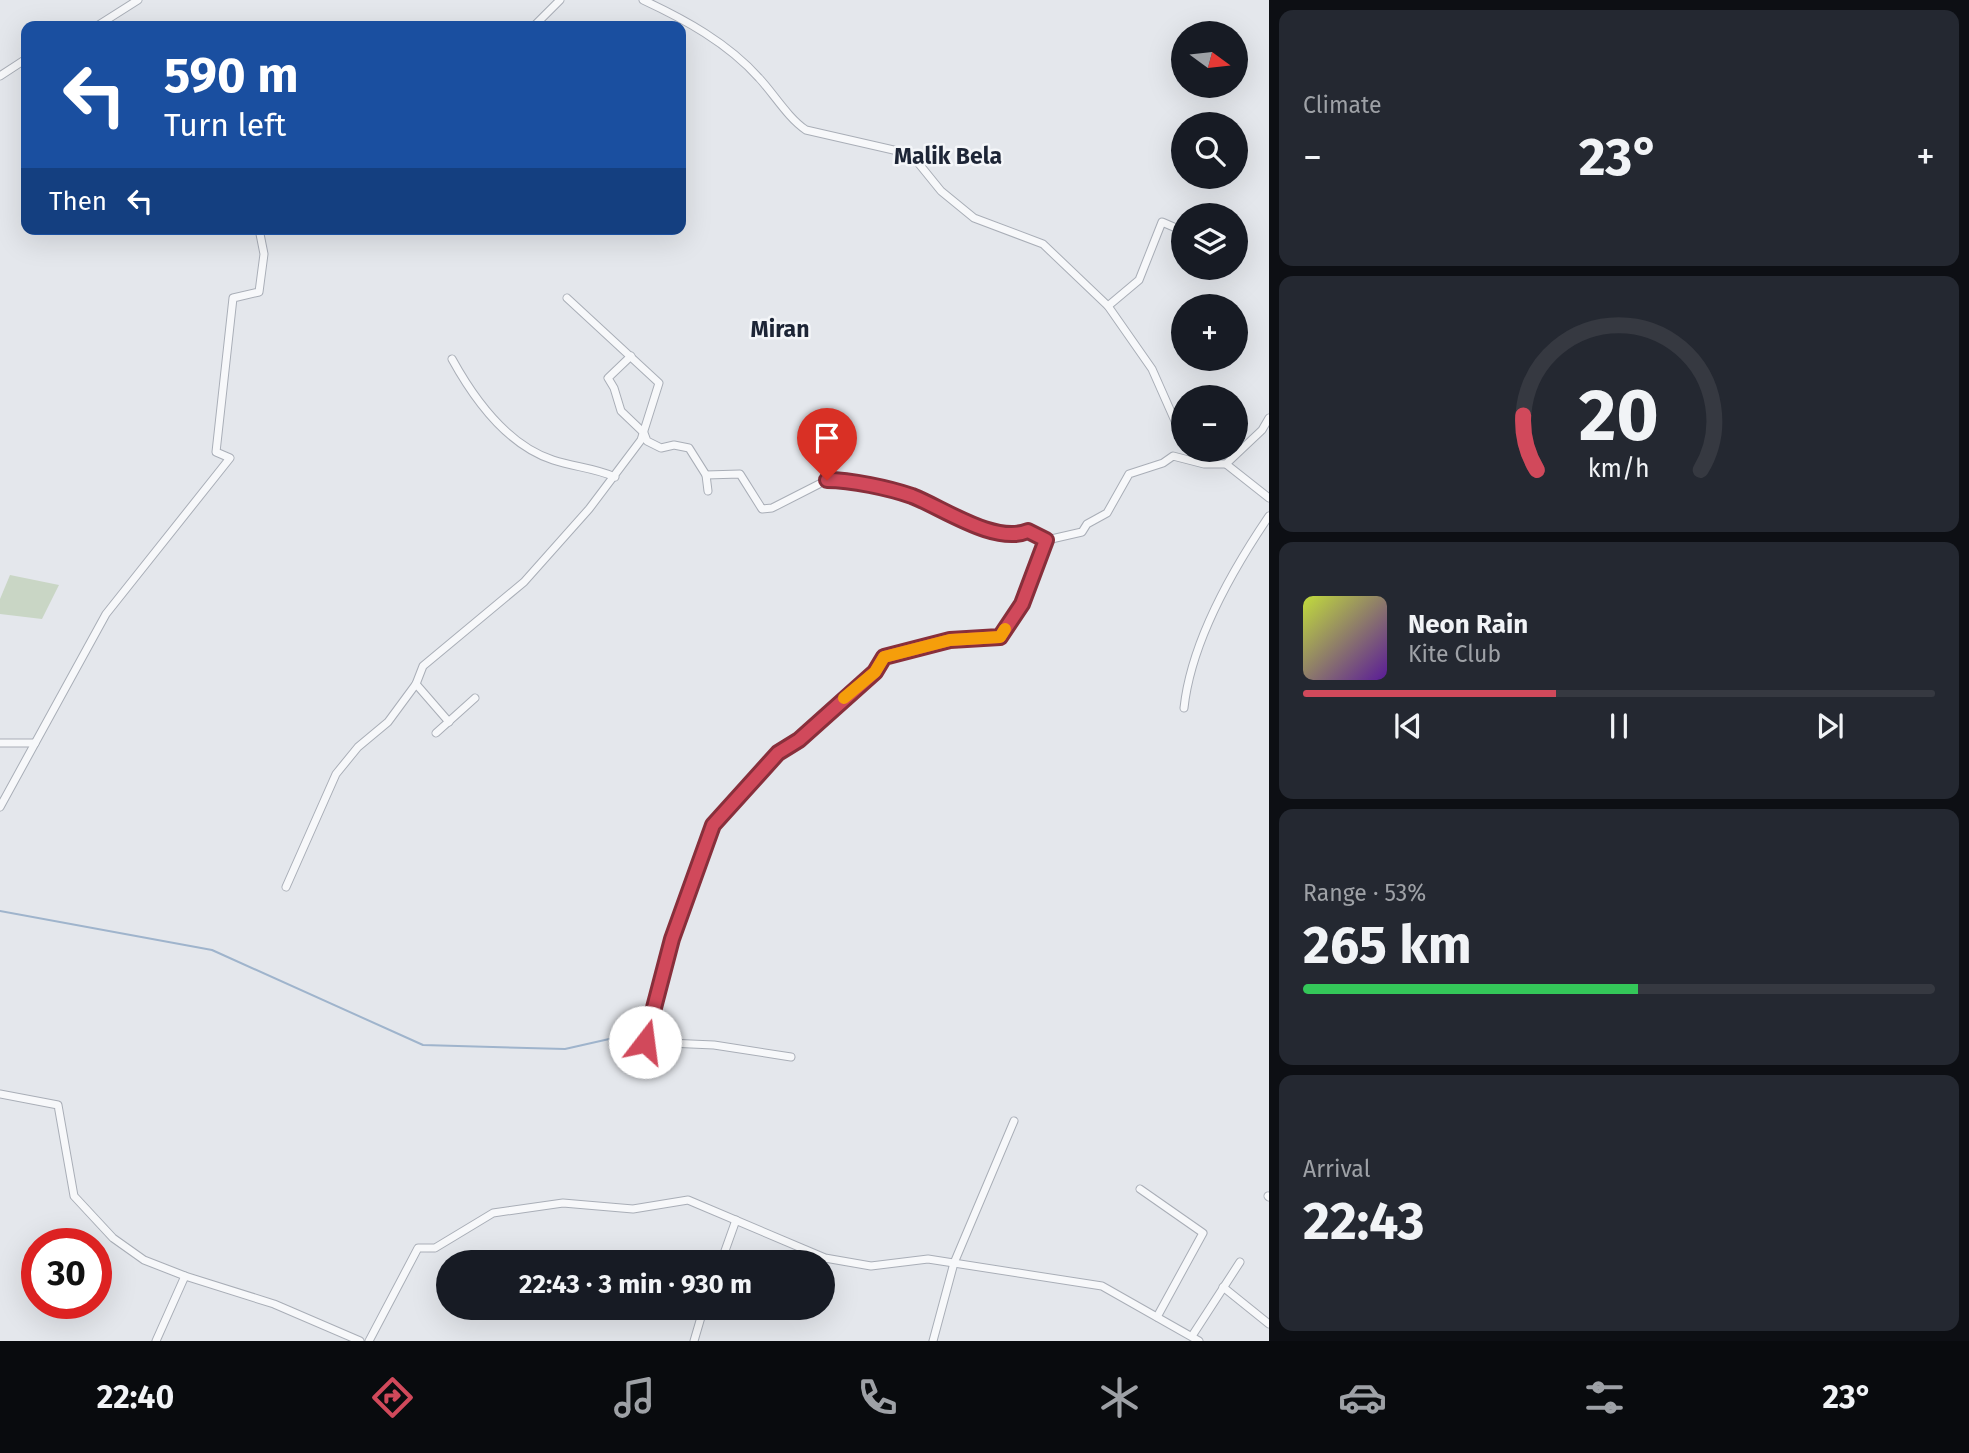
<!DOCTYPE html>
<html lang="en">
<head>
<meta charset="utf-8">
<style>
	body { margin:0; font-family:"Fira Sans",sans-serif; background:#242831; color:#f1f3f6; height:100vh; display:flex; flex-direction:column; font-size:26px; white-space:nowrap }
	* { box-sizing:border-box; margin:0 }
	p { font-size:23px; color:#9ea1a6 }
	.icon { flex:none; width:38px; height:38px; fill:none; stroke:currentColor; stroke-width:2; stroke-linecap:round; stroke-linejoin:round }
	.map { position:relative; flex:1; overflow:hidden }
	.sheet { display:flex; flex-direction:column; gap:10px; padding:10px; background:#0d0f14; width:700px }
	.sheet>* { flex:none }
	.guide { position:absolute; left:21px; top:21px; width:665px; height:214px; border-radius:14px; box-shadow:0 7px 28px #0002; background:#1a4fa0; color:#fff; overflow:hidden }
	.needle { width:46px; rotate:105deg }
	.controls { position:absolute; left:1171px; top:21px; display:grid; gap:14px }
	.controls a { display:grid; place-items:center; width:77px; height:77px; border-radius:50%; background:#171b24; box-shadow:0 7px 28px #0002; font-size:35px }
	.speed { position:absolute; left:21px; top:1228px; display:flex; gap:14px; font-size:35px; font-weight:700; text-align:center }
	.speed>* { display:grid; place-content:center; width:91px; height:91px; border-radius:50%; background:#171b24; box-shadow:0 7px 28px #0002; line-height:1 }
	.speed .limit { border:10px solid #d22; background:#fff; color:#111 }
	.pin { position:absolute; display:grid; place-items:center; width:60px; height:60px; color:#fff; margin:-72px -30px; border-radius:50% 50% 50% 0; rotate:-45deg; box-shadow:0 0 7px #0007 }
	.pin .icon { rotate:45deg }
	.me { position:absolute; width:77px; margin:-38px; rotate:15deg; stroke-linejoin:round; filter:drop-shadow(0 0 5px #0008) }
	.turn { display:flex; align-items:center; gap:24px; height:147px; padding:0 28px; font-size:32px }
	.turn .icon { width:91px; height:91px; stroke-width:2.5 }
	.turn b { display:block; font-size:49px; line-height:60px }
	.then { display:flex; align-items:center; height:66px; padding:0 28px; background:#0003; gap:14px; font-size:26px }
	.big { font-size:52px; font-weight:700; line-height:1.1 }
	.sheet .widget { flex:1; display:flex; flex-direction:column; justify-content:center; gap:10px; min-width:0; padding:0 24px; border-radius:14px; background:#242831 }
	.sheet .dial { align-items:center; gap:0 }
	.dial svg { height:182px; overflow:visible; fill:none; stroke:#363941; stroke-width:7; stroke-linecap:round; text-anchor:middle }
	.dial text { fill:#f1f3f6; stroke:none }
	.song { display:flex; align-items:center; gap:21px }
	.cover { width:84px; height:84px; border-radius:10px; background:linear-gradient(135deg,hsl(70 70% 55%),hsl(270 70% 35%)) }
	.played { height:7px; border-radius:4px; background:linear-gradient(90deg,#d1495b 40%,#363941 40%) }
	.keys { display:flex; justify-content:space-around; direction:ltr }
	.heat { display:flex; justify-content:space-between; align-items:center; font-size:38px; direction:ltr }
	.charge { height:10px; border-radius:5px; background:linear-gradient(90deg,#34c759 53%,#363941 0) }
	.trip { position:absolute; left:436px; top:1250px; width:399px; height:70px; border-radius:35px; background:#171b24; box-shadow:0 7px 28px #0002; font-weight:700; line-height:70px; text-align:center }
	.tab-bar { display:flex; height:112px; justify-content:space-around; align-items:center; background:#090b0e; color:#9ea1a6 }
	.tab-bar .icon { width:49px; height:49px }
	.tab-bar .active { color:#d1495b }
	.tab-bar b { font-size:32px; color:#f1f3f6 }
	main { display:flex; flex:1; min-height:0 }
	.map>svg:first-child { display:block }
	.green { fill:#c9d6c5 }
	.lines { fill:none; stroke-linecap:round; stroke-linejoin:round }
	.stream { stroke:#9fb4cc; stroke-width:2 }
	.minor-casing { stroke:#a9aeb7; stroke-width:9 }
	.minor { stroke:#f7f8fa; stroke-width:7 }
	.route-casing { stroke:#882f3b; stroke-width:18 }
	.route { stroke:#d1495b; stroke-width:12 }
	.slow { stroke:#f59e0b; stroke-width:12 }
	.labels { text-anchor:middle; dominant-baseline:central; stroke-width:5; stroke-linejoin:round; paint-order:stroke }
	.quarter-label { font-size:23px; font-weight:bold; fill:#1d2536; stroke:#f4f6f9 }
</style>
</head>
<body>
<main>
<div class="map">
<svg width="1269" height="1341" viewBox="0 0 1269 1341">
	<rect width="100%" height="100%" fill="#e4e7ec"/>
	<path class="green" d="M10,575L59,585L42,619L0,614V599Z"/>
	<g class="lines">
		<path class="stream" d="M0,911L212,950L423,1045L565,1049L618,1037"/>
		<g class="minor-casing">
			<g id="minor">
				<path d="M643,0C684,19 728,43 759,78C774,94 788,118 806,130L911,154L941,191L974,218L1043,244L1108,306L1152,369L1183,439"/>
				<path d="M97,26L138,0"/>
				<path d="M534,26L560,0"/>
				<path d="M0,76L26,59"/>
				<path d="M1108,306L1139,280L1162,222L1183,231"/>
				<path d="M631,356L608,378L614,388L621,411L644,433L647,441L661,448L674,445L689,448L706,475L708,491"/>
				<path d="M452,359C474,399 507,445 553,460C574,467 595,468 615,477"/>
				<path d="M1226,464L1269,498"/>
				<path d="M706,475L740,474L762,509L772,508L827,480H843L912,496L970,524L1018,535L1028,531L1047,540"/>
				<path d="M416,684L449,722"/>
				<path d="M1184,708C1191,643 1233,569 1269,516"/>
				<path d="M436,733L475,698"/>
				<path d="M0,743H35"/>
				<path d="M0,807L106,614L230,458L216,452L233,298L259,292L264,254L259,229"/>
				<path d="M286,887L336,774L358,747L388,722L416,684L423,666L524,582L589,509L641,440L659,383L567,298"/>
				<path d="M791,1057L714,1045L645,1042L672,939L713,825L778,753L799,740L875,672L884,657L950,641L1000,637L1022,604L1047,540L1082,532L1087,524L1107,513L1129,474L1163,463L1173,456L1204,464H1226L1262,430L1269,418"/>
				<path d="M0,1094L58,1105L74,1196L113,1238L144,1260L185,1276L156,1341"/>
				<path d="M1140,1189L1203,1233L1157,1317"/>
				<path d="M1268,1196L1269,1197"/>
				<path d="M721,1262L736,1220"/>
				<path d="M185,1276L274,1304L360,1341"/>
				<path d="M1223,1287L1269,1324"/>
				<path d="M1192,1336L1240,1262"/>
				<path d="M369,1341L418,1248H435L493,1213L563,1203L633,1209L688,1200L825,1258L871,1266L928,1259L1102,1286L1199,1341"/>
				<path d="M694,1341L704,1307"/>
				<path d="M933,1341L954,1263L1014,1121"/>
			</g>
		</g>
		<use href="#minor" class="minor"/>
	</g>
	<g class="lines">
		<g class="route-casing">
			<path id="route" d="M645,1042L672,939L713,825L778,753L799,740L875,672L884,657L950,640L1000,637L1022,604L1046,540L1028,531C995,545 943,508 912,496C889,488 851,480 827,480"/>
		</g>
		<use href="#route" class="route"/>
		<path class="slow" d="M844,698L875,672L884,657L950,640L1000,637L1005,629"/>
	</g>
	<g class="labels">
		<g class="quarter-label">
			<text x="948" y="156">Malik Bela</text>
			<text x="780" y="329">Miran</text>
		</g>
	</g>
</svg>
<div class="controls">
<a><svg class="needle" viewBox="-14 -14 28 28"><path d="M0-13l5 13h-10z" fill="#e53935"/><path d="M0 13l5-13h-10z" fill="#9ea1a6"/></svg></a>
<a><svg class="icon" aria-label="search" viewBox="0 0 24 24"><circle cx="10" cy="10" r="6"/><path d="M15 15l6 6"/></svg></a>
<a><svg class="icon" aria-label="layers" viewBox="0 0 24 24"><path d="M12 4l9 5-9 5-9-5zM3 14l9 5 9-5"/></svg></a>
<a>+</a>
<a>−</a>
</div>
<div class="speed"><div class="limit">30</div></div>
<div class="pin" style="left:827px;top:480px;background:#d93025"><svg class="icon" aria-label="arrive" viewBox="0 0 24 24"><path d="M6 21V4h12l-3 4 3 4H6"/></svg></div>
<svg class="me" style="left:645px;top:1042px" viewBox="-20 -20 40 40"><circle r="19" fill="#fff"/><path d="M0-13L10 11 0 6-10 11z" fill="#d1495b"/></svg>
<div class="trip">22:43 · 3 min · 930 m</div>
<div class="guide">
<div class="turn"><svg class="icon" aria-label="left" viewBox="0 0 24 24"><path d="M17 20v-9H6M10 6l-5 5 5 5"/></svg><div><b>590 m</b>Turn left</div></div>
<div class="then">Then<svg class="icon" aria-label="left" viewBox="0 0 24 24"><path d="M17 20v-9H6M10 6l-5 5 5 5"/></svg></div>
</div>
</div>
<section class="sheet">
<div class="widget"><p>Climate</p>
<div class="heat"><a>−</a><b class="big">23°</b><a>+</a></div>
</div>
<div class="widget dial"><svg viewBox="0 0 100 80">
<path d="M14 69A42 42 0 1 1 86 69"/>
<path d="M14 69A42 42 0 0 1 8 45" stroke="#d1495b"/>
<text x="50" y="56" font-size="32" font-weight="700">20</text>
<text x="50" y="72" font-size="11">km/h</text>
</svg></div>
<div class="widget">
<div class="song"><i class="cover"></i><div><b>Neon Rain</b><p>Kite Club</p></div></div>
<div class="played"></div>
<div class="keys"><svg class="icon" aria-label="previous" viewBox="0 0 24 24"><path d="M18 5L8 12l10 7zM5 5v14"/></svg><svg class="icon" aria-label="pause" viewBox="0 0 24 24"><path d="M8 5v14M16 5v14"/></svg><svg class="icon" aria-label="next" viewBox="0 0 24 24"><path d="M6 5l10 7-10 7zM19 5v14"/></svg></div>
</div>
<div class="widget"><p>Range · 53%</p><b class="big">265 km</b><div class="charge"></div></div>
<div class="widget"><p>Arrival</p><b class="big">22:43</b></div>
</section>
</main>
<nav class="tab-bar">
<b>22:40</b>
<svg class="icon active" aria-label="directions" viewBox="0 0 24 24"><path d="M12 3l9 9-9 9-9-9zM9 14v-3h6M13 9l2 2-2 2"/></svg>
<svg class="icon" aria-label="music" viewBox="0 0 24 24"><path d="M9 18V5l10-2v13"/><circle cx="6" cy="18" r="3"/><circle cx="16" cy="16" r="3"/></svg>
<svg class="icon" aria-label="phone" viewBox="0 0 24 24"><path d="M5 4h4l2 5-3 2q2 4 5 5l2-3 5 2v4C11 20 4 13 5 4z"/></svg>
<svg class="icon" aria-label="climate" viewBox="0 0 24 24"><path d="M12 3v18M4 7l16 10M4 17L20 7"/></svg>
<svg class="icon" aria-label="car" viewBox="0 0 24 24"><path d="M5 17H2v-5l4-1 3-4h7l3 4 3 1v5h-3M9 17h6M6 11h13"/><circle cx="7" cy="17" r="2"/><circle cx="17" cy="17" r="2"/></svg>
<svg class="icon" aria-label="filters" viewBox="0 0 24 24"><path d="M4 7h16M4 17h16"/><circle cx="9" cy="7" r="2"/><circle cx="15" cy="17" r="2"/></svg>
<b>23°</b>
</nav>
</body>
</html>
